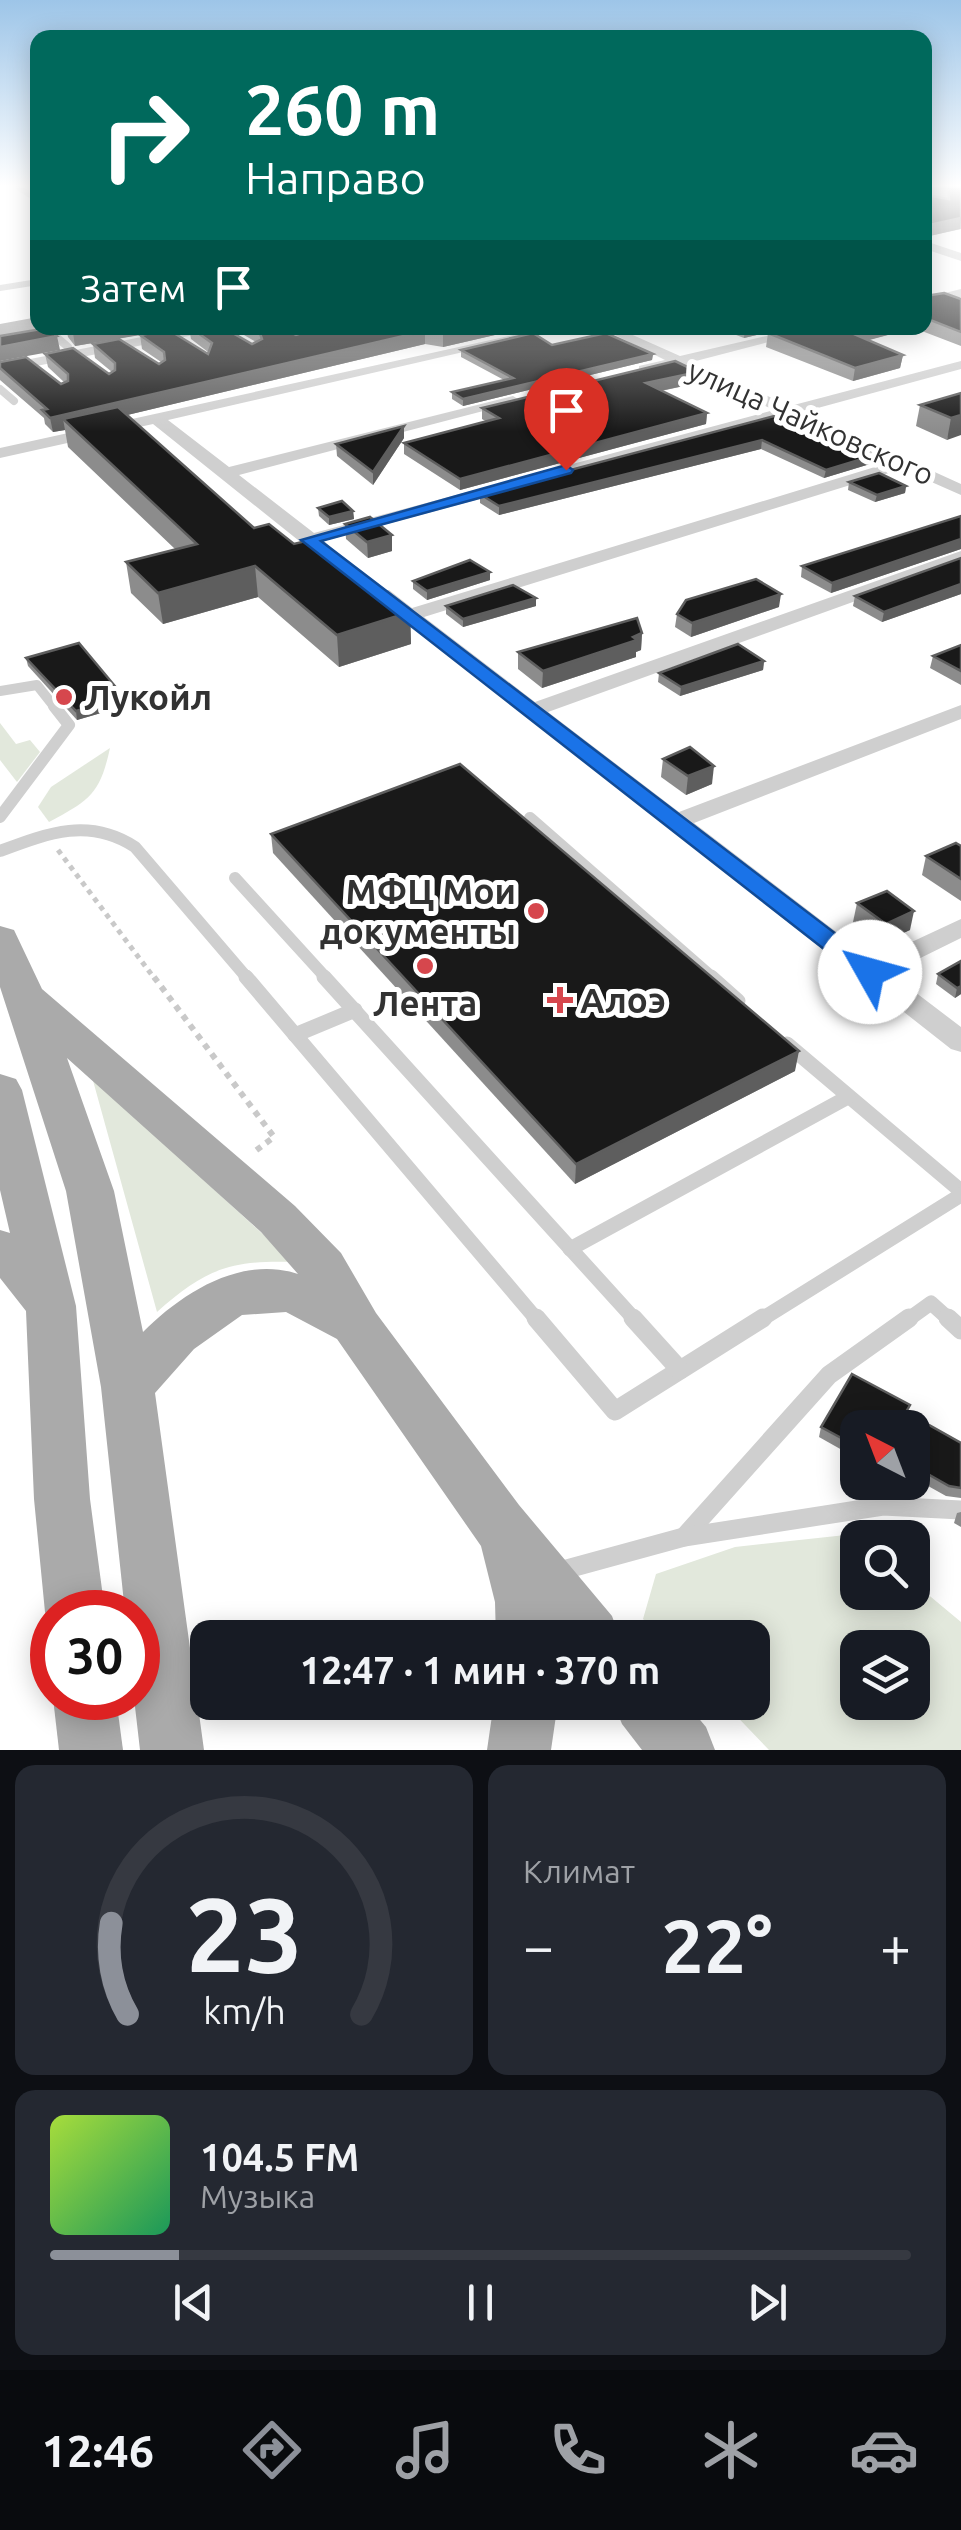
<!DOCTYPE html>
<html lang="ru">
<head>
<meta charset="utf-8">
<style>
	body { margin:0; font-family:Ubuntu,sans-serif; background:#242831; color:#f1f3f6; height:100vh; display:flex; flex-direction:column; font-size:38px; white-space:nowrap }
	* { box-sizing:border-box; margin:0 }
	p { font-size:32px; color:#9ea1a6 }
	.icon { flex:none; width:55px; height:55px; fill:none; stroke:currentColor; stroke-width:2; stroke-linecap:round; stroke-linejoin:round }
	.map { position:relative; height:1750px; overflow:hidden }
	.panel { display:flex; flex-direction:column; gap:15px; padding:15px; background:#0d0f14; flex:1 }
	.panel>* { flex:none }
	.top-card { position:absolute; left:30px; top:30px; width:902px; height:305px; border-radius:20px; box-shadow:0 5px 25px #0003; background:#00695c; color:#fff; overflow:hidden }
	.needle { width:65px; rotate:318deg }
	.controls { position:absolute; left:840px; top:1410px; display:grid; gap:20px }
	.controls a { display:grid; place-items:center; width:90px; height:90px; border-radius:20px; background:#171b24; box-shadow:0 5px 25px #0003; font-size:50px }
	.speed { position:absolute; left:30px; top:1590px; display:flex; gap:20px; font-size:50px; font-weight:700; text-align:center }
	.speed>* { display:grid; place-content:center; width:130px; height:130px; border-radius:50%; background:#171b24; box-shadow:0 5px 25px #0003; line-height:1 }
	.speed .limit { border:15px solid #d22; background:#fff; color:#111 }
	.pin { position:absolute; display:grid; place-items:center; width:85px; height:85px; color:#fff; margin:-102px -42px; border-radius:50% 50% 50% 0; rotate:-45deg; box-shadow:0 0 10px #0007 }
	.pin .icon { rotate:45deg }
	.me { position:absolute; width:110px; margin:-55px; rotate:308deg; stroke-linejoin:round; filter:drop-shadow(0 0 8px #0008) }
	.turn { display:flex; align-items:center; gap:35px; height:210px; padding:0 50px; font-size:45px }
	.turn .icon { width:130px; height:130px; stroke-width:2.5 }
	.turn b { display:block; font-size:70px; line-height:85px }
	.then { display:flex; align-items:center; height:95px; padding:0 50px; background:#0003; gap:20px; font-size:38px }
	.big { font-size:75px; font-weight:700; line-height:1.1 }
	.panel .widget { flex:1; display:flex; flex-direction:column; justify-content:center; gap:15px; min-width:0; padding:0 35px; border-radius:20px; background:#242831 }
	.panel .dial { align-items:center; gap:0 }
	.dial svg { height:260px; overflow:visible; fill:none; stroke:#363941; stroke-width:7; stroke-linecap:round; text-anchor:middle }
	.dial text { fill:#f1f3f6; stroke:none }
	.song { display:flex; align-items:center; gap:30px }
	.cover { width:120px; height:120px; border-radius:15px; background:linear-gradient(135deg,hsl(80 70% 55%),hsl(150 70% 35%)) }
	.played { height:10px; border-radius:5px; background:linear-gradient(90deg,#8c9099 15%,#363941 15%) }
	.keys { display:flex; justify-content:space-around; direction:ltr }
	.heat { display:flex; justify-content:space-between; align-items:center; font-size:55px; direction:ltr }
	.panel .tiles { flex:1; display:grid; gap:15px; grid-template-columns:1fr 1fr }
	.widget:last-child { grid-column:span 2 }
	.trip { position:absolute; left:190px; top:1620px; width:580px; height:100px; border-radius:20px; background:#171b24; box-shadow:0 5px 25px #0003; font-weight:700; line-height:100px; text-align:center }
	.tabs { display:flex; height:160px; justify-content:space-around; align-items:center; background:#090b0e; color:#9ea1a6 }
	.tabs .icon { width:70px; height:70px }
	.tabs .active { color:#8c9099 }
	.tabs b { font-size:45px; color:#f1f3f6 }
	.map>svg:first-child { display:block }
	.green { fill:#e2e8dc; fill-rule:evenodd }
	.lines { fill:none; stroke-linecap:round; stroke-linejoin:round }
	.path-far1 { stroke:#c9c9c9; stroke-width:5; stroke-dasharray:5 5; stroke-linecap:butt }
	.path { stroke:#c9c9c9; stroke-width:6; stroke-dasharray:6 6; stroke-linecap:butt }
	.lane-far5 { stroke:#cfcfcf; stroke-width:6 }
	.lane-far4 { stroke:#cfcfcf; stroke-width:8 }
	.lane-far3 { stroke:#cfcfcf; stroke-width:10 }
	.lane-far2 { stroke:#cfcfcf; stroke-width:12 }
	.lane-far1 { stroke:#cfcfcf; stroke-width:15 }
	.lane { stroke:#cfcfcf; stroke-width:19 }
	.street { fill:#cfcfcf; fill-rule:evenodd }
	.primary { fill:#aaa; fill-rule:evenodd }
	.wall { fill:#8c8c8c }
	.shaded-wall { fill:#5e5e5e }
	.building { fill:#191919; stroke:#5e5e5e; stroke-width:2.5 }
	.route { fill:#1a73e8; stroke:#114b97; stroke-width:2.5 }
	.poi-dot { fill:#d6474d; stroke:#fff; stroke-width:4 }
	.labels { text-anchor:middle; dominant-baseline:central; stroke-width:10; stroke-linejoin:round; paint-order:stroke }
	.far-street-label { font-size:30px; fill:#323232; stroke:#fff }
	.poi-label { font-size:35px; font-weight:bold; fill:#323232; stroke:#fff; text-anchor:start }
</style>
</head>
<body>
<div class="map">
<svg width="961" height="1750" viewBox="0 0 961 1750">
	<rect width="100%" height="100%" fill="#fff"/>
	<g class="green">
		<path d="M0,723L16,744L30,740L40,752L17,782L0,760Z"/>
		<path d="M110,748C100,794 90,800 49,822L38,807L51,787Z"/>
		<path d="M92,1077L293,1262C229,1260 204,1270 157,1312Z"/>
		<path d="M855,1534L860,1537L858,1592H912L913,1582L961,1622V1750H769L724,1703L752,1702V1638L661,1637L643,1619L656,1574L735,1547ZM858,1648H912V1702H858Z"/>
	</g>
	<g class="lines">
		<path class="path-far1" d="M58,850L155,979"/>
		<path class="path" d="M154,977L274,1137L254,1152"/>
		<g class="lane-far5">
			<path d="M18,187L38,200"/>
			<path d="M0,288L38,282"/>
		</g>
		<g class="lane-far4">
			<path d="M47,329L68,347"/>
			<path d="M37,335L74,328"/>
			<path d="M0,369L208,328"/>
			<path d="M0,389L14,401"/>
		</g>
		<path class="lane-far3" d="M0,691L37,685L56,709"/>
		<g class="lane-far2">
			<path d="M0,817L69,725L54,706"/>
			<path d="M530,818L714,979"/>
			<path d="M0,851C48,833 89,817 135,847L248,979"/>
			<path d="M235,878L327,979"/>
		</g>
		<g class="lane-far1">
			<path d="M246,977L538,1321"/>
			<path d="M324,977L636,1321"/>
			<path d="M711,977L738,1001"/>
			<path d="M295,1035L355,1010"/>
			<path d="M787,1044L961,1191"/>
			<path d="M570,1249L848,1097"/>
			<path d="M759,1321L961,1195"/>
			<path d="M906,1321L931,1303L951,1321"/>
		</g>
		<g class="lane">
			<path d="M536,1318L615,1411L763,1318"/>
			<path d="M633,1318L680,1370"/>
			<path d="M948,1318L961,1330"/>
			<path d="M684,1537L829,1375L909,1318"/>
			<path d="M556,1572L684,1537L883,1506L961,1510"/>
		</g>
		<g class="street">
			<path d="M925,241L961,253V261L925,249Z"/>
			<path d="M961,289V297L925,306V298Z"/>
			<path d="M545,328H568L168,420L229,467L513,396L521,401L239,475L314,533L774,410L677,365L639,372V366L665,360L601,328H617L680,356L801,328H822L692,362L790,406L961,361V369L803,412L961,484V495L902,469L424,617L535,702L961,551V563L548,712L679,812L961,705V719L694,823L873,960L961,919V938L890,973L961,1027V1052L951,1049L372,594L375,590H389L412,608L888,463L787,416L324,541L343,558L334,564L303,544L153,424L0,458V448Z"/>
		</g>
		<g class="primary">
			<path d="M38,317V328H44L0,336V324Z"/>
			<path d="M0,926L14,930L42,989L295,1206L341,1253L376,1313L519,1505L612,1616L620,1638H496L495,1602L481,1546L337,1339L286,1312L242,1315L194,1349L155,1393L204,1750H140L134,1698L138,1612H125L101,1387L66,1191L0,987ZM67,1058L261,1232L298,1274C241,1255 182,1293 143,1332L114,1191Z"/>
			<path d="M0,1074L16,1079L22,1090L76,1306L90,1499L105,1612H52V1630L45,1612L34,1499L26,1311L0,1278V1230L10,1233L0,1190Z"/>
			<path d="M53,1698H116L123,1750H59Z"/>
			<path d="M494,1702H558L551,1750H487Z"/>
			<path d="M613,1702H685L706,1727L715,1750H642L622,1724Z"/>
		</g>
	</g>
	<g class="wall">
		<path d="M925,187H961V229L925,237V195L933,196L925,193Z"/>
		<path d="M925,296L961,299V346L914,328L868,340L903,355L900,368L853,381L766,347L768,333L790,328H925Z"/>
		<path d="M66,328H182L169,330L208,354V352L191,339L189,328H224L252,344L256,342L232,328H283L296,335L301,333L287,328H517V330L443,347L425,344L127,415L254,528L294,544L410,612L411,644L339,667L258,597L163,624L131,593L126,562L175,549L68,447L65,430L53,432L45,424L44,418L0,380V362L61,384L65,383L48,367L45,354L109,374L112,372L95,358L93,344L159,364L161,362L142,349L140,335L167,330L75,346L68,337Z"/>
		<path d="M718,328H787L744,338Z"/>
		<path d="M552,345L653,354L652,360L463,406L452,399V392L504,380L461,357V350Z"/>
		<path d="M698,372V383L661,391L707,413L706,424L460,490L404,454V443L487,422L482,419V408Z"/>
		<path d="M961,393L947,440L916,426L920,405Z"/>
		<path d="M778,415L870,464L824,478L761,449L499,515L480,503V494Z"/>
		<path d="M404,426V438L373,485L337,456L336,444Z"/>
		<path d="M849,482L906,486L905,493L875,502L848,490Z"/>
		<path d="M318,508L353,511L354,519L329,525L319,516Z"/>
		<path d="M961,516V549L831,593L801,577L802,566Z"/>
		<path d="M345,524L392,551L368,558L346,539Z"/>
		<path d="M961,558V594L882,622L853,606L855,596Z"/>
		<path d="M490,580L427,600L413,589V581Z"/>
		<path d="M536,598V606L463,627L446,614V606Z"/>
		<path d="M779,607L691,637L675,627L677,614Z"/>
		<path d="M642,633L641,650L636,652V657L542,688L518,669V652Z"/>
		<path d="M961,645V685L930,668L933,656Z"/>
		<path d="M26,658L124,697L125,706L77,720L28,666Z"/>
		<path d="M764,661L763,670L680,696L658,682L659,673Z"/>
		<path d="M663,759L712,784L686,795L661,777Z"/>
		<path d="M271,834L795,1071L575,1184L273,853Z"/>
		<path d="M961,846V901L922,875L926,856Z"/>
		<path d="M857,903L910,930L881,943L853,922Z"/>
		<path d="M961,961V994L955,998L936,984L938,974Z"/>
		<path d="M908,1413L961,1443V1498L946,1496L912,1477V1428H858V1459L819,1437L821,1427Z"/>
		<path d="M961,1512V1527L954,1523L957,1513Z"/>
	</g>
	<g class="shaded-wall">
		<path d="M961,218L960,229L925,237V226Z"/>
		<path d="M106,328H182L75,346L73,333Z"/>
		<path d="M470,328H517V330L443,347V333Z"/>
		<path d="M745,328H787L744,338Z"/>
		<path d="M868,328H914L847,346L849,332Z"/>
		<path d="M425,331V344L73,428L63,419L65,430L53,432L50,418Z"/>
		<path d="M57,336L60,350L0,361V347Z"/>
		<path d="M653,354L652,360L463,406V399Z"/>
		<path d="M903,355L900,368L853,381L855,368Z"/>
		<path d="M698,372V383L645,394L646,383Z"/>
		<path d="M707,413L706,424L460,490V479Z"/>
		<path d="M961,415V435L947,440L951,418Z"/>
		<path d="M404,426V438L373,485V472Z"/>
		<path d="M762,440L761,449L499,515V506Z"/>
		<path d="M872,456L870,464L824,478L826,470Z"/>
		<path d="M906,486L905,493L875,502L877,495Z"/>
		<path d="M353,511L354,519L329,525V517Z"/>
		<path d="M392,535V551L368,558L367,542Z"/>
		<path d="M961,539V549L831,593L832,583Z"/>
		<path d="M255,566L258,597L163,624L158,593Z"/>
		<path d="M490,572V580L427,600V591Z"/>
		<path d="M961,584V594L882,622L884,612Z"/>
		<path d="M781,594L779,607L691,637L692,623Z"/>
		<path d="M536,598V606L463,627V619Z"/>
		<path d="M410,612L411,644L339,667L337,635Z"/>
		<path d="M642,633L641,650L636,652V657L542,688L543,671Z"/>
		<path d="M764,661L763,670L680,696L681,687Z"/>
		<path d="M124,697L125,706L77,720L76,711Z"/>
		<path d="M714,766L712,784L686,795L688,776Z"/>
		<path d="M914,911L910,930L881,943L886,924Z"/>
		<path d="M961,986V994L955,998L957,988Z"/>
		<path d="M799,1051L795,1071L575,1184L576,1164Z"/>
	</g>
	<g class="building">
		<path d="M941,187H961V218L925,226V195L949,199L948,190Z"/>
		<path d="M944,293L961,299V332L925,318V296Z"/>
		<path d="M47,328L57,336L0,347V336Z"/>
		<path d="M69,328H106L73,333Z"/>
		<path d="M191,328H224L252,344L262,339L259,331L252,328H283L296,335L305,332L304,328H470L443,333L425,331L50,418L42,410L47,409L0,368V362L26,357L61,384L68,381V374L45,354L73,348L109,374L115,370V363L93,344L119,339L159,364L165,360L164,352L140,335L169,330L208,354L212,343Z"/>
		<path d="M790,328H868L849,332L903,355L855,368L768,333Z"/>
		<path d="M533,333L552,345L606,333L653,354L463,399L452,392L513,378L461,350Z"/>
		<path d="M675,361L698,372L646,383L707,413L460,479L404,443L499,418L482,408Z"/>
		<path d="M961,393V415L951,418L920,405Z"/>
		<path d="M118,407L254,528L269,524L294,544L314,539L410,612L337,635L255,566L158,593L126,562L197,544L63,419Z"/>
		<path d="M778,415L872,456L826,470L762,440L499,506L480,494Z"/>
		<path d="M404,426L373,472L336,444Z"/>
		<path d="M879,473L906,486L877,495L849,482Z"/>
		<path d="M342,501L353,511L329,517L318,508Z"/>
		<path d="M961,516V539L832,583L802,566Z"/>
		<path d="M370,517L392,535L367,542L345,524Z"/>
		<path d="M961,558V584L884,612L855,596Z"/>
		<path d="M470,560L490,572L427,591L413,581Z"/>
		<path d="M756,579L781,594L692,623L677,614L686,600Z"/>
		<path d="M513,585L536,598L463,619L446,606Z"/>
		<path d="M637,618L642,633L633,637L637,640L543,671L518,652Z"/>
		<path d="M79,643L124,697L76,711L26,658Z"/>
		<path d="M738,644L764,661L681,687L659,673Z"/>
		<path d="M961,645V671L933,656Z"/>
		<path d="M690,747L714,766L688,776L663,759Z"/>
		<path d="M460,764L799,1051L576,1164L271,834Z"/>
		<path d="M956,843L961,846V879L926,856Z"/>
		<path d="M887,891L914,911L886,924L857,903Z"/>
		<path d="M961,961V986L957,988L938,974Z"/>
		<path d="M852,1374L910,1405L906,1412L961,1443V1488L949,1486L912,1465V1428H858V1447L821,1427Z"/>
	</g>
	<linearGradient id="sky" x2="0" y2="1"><stop stop-color="#9dc5e8"/><stop offset="0.43" stop-color="#fff"/><stop offset="1" stop-color="#fff" stop-opacity="0"/></linearGradient>
	<rect width="961" height="432" fill="url(#sky)"/>
	<path class="route" d="M566,465L573,470L571,473L321,541L878,966L882,972L878,978H861L301,540Z"/>
	<g class="poi-dot">
		<circle cx="64" cy="697" r="10"/>
		<circle cx="536" cy="911" r="10"/>
		<circle cx="425" cy="966" r="10"/>
		<path d="M555 985h10v10h10v10h-10v10h-10v-10h-10v-10h10z"/>
	</g>
	<g class="labels">
		<g class="far-street-label">
			<text transform="translate(811 422) rotate(24)">улица Чайковского</text>
		</g>
		<g class="poi-label">
			<text x="84" y="697">Лукойл</text>
			<text x="516" y="891" text-anchor="end">МФЦ Мои<tspan x="516" dy="40">документы</tspan></text>
			<text x="580" y="1000">Алоэ</text>
			<text x="425" y="1003" text-anchor="middle">Лента</text>
		</g>
	</g>
</svg>
<div class="controls">
<a><svg class="needle" viewBox="-14 -14 28 28"><path d="M0-13l5 13h-10z" fill="#e53935"/><path d="M0 13l5-13h-10z" fill="#9ea1a6"/></svg></a>
<a><svg class="icon" aria-label="search" viewBox="0 0 24 24"><circle cx="10" cy="10" r="6"/><path d="M15 15l6 6"/></svg></a>
<a><svg class="icon" aria-label="layers" viewBox="0 0 24 24"><path d="M12 4l9 5-9 5-9-5zM3 14l9 5 9-5"/></svg></a>
</div>
<div class="speed"><div class="limit">30</div></div>
<div class="pin" style="left:566px;top:470px;background:#d93025"><svg class="icon" aria-label="arrive" viewBox="0 0 24 24"><path d="M6 21V4h12l-3 4 3 4H6"/></svg></div>
<svg class="me" style="left:870px;top:972px" viewBox="-20 -20 40 40"><circle r="19" fill="#fff"/><path d="M0-13L10 11 0 6-10 11z" fill="#1a73e8"/></svg>
<div class="trip">12:47 · 1 мин · 370 m</div>
<div class="top-card">
<div class="turn"><svg class="icon" aria-label="right" viewBox="0 0 24 24"><path d="M7 20v-9h11M14 6l5 5-5 5"/></svg><div><b>260 m</b>Направо</div></div>
<div class="then">Затем<svg class="icon" aria-label="arrive" viewBox="0 0 24 24"><path d="M6 21V4h12l-3 4 3 4H6"/></svg></div>
</div>
</div>
<section class="panel">
<div class="tiles">
<div class="widget dial"><svg viewBox="0 0 100 80">
<path d="M14 69A42 42 0 1 1 86 69"/>
<path d="M14 69A42 42 0 0 1 9 41" stroke="#8c9099"/>
<text x="50" y="56" font-size="32" font-weight="700">23</text>
<text x="50" y="72" font-size="11">km/h</text>
</svg></div>
<div class="widget"><p>Климат</p>
<div class="heat"><a>−</a><b class="big">22°</b><a>+</a></div>
</div>
<div class="widget">
<div class="song"><i class="cover"></i><div><b>104.5 FM</b><p>Музыка</p></div></div>
<div class="played"></div>
<div class="keys"><svg class="icon" aria-label="previous" viewBox="0 0 24 24"><path d="M18 5L8 12l10 7zM5 5v14"/></svg><svg class="icon" aria-label="pause" viewBox="0 0 24 24"><path d="M8 5v14M16 5v14"/></svg><svg class="icon" aria-label="next" viewBox="0 0 24 24"><path d="M6 5l10 7-10 7zM19 5v14"/></svg></div>
</div>
</div>
</section>
<nav class="tabs">
<b>12:46</b>
<svg class="icon active" aria-label="directions" viewBox="0 0 24 24"><path d="M12 3l9 9-9 9-9-9zM9 14v-3h6M13 9l2 2-2 2"/></svg>
<svg class="icon" aria-label="music" viewBox="0 0 24 24"><path d="M9 18V5l10-2v13"/><circle cx="6" cy="18" r="3"/><circle cx="16" cy="16" r="3"/></svg>
<svg class="icon" aria-label="phone" viewBox="0 0 24 24"><path d="M5 4h4l2 5-3 2q2 4 5 5l2-3 5 2v4C11 20 4 13 5 4z"/></svg>
<svg class="icon" aria-label="climate" viewBox="0 0 24 24"><path d="M12 3v18M4 7l16 10M4 17L20 7"/></svg>
<svg class="icon" aria-label="car" viewBox="0 0 24 24"><path d="M5 17H2v-5l4-1 3-4h7l3 4 3 1v5h-3M9 17h6M6 11h13"/><circle cx="7" cy="17" r="2"/><circle cx="17" cy="17" r="2"/></svg>
</nav>
</body>
</html>
